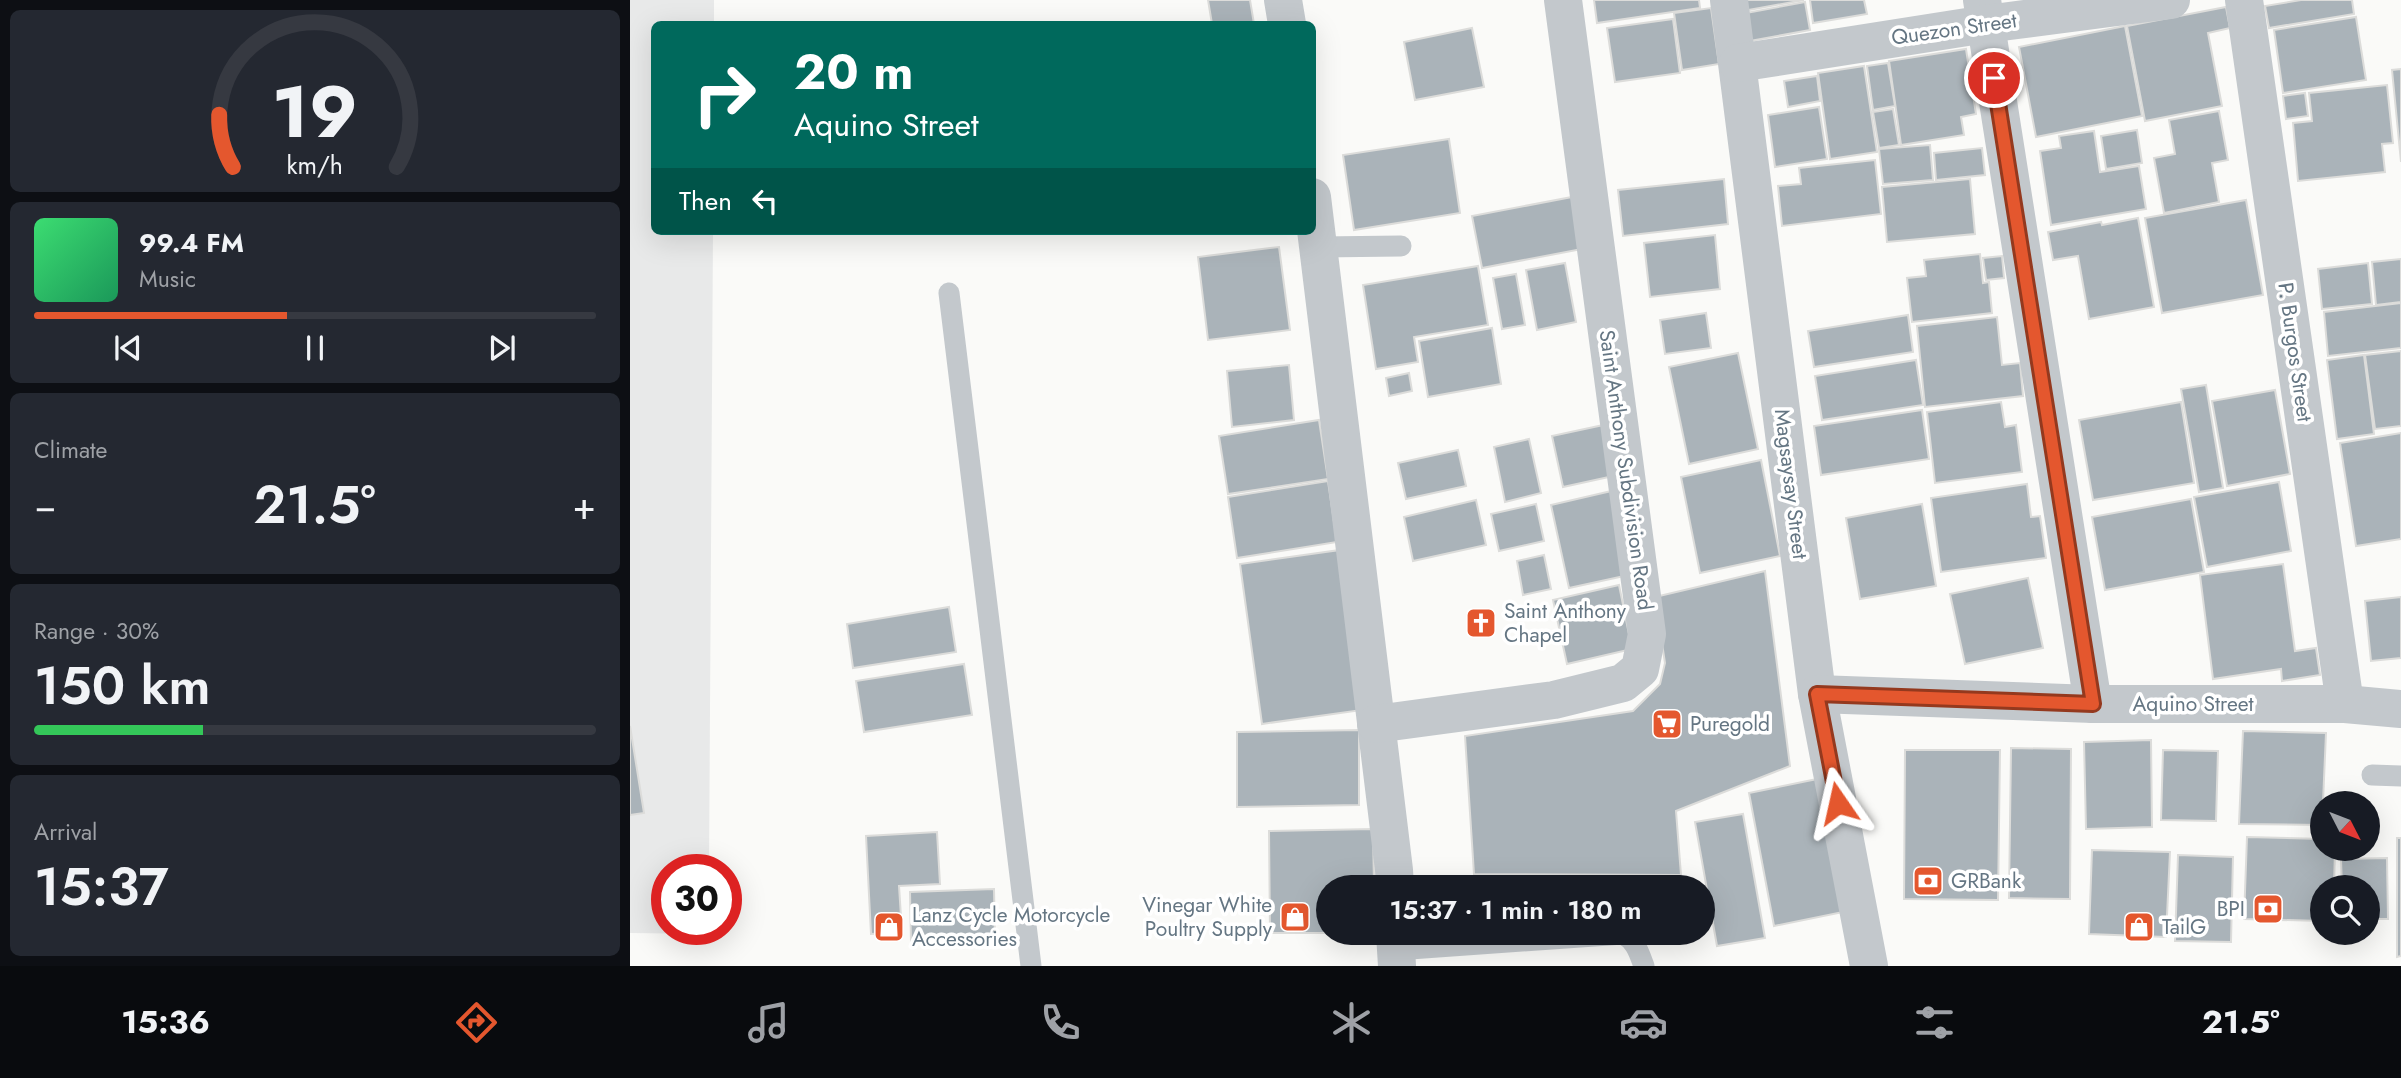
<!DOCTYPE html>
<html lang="en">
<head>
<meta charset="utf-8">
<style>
	body { margin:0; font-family:Jost,sans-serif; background:#242831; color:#f1f3f6; height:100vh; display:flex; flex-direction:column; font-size:26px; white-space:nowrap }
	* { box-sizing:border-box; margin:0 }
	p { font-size:23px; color:#9ea1a6 }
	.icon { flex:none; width:38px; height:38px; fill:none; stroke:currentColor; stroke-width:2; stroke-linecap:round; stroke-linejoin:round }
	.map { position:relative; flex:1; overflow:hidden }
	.panel { display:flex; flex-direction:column; gap:10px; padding:10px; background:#0d0f14; width:630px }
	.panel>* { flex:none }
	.guide { position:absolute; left:21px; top:21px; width:665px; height:214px; border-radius:10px; box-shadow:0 7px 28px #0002; background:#00695c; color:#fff; overflow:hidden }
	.needle { width:46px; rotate:132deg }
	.buttons { position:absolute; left:1680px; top:791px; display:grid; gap:14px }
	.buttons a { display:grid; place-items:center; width:70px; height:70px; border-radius:50%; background:#171b24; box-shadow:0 7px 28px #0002; font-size:35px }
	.speed { position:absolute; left:21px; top:854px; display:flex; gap:14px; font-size:35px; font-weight:700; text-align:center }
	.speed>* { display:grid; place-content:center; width:91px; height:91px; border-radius:50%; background:#171b24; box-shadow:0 7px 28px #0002; line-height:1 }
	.speed .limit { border:10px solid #d22; background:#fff; color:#111 }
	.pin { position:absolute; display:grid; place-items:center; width:60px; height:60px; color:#fff; margin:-30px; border:4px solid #fff; border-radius:50%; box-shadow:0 2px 7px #0007 }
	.me { position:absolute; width:77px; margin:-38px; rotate:349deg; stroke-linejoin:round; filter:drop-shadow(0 0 5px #0008) }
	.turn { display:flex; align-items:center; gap:24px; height:147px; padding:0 28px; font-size:32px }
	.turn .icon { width:91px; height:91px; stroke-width:2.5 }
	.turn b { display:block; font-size:49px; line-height:60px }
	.then { display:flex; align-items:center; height:66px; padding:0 28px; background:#0003; gap:14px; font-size:26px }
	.big { font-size:52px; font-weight:600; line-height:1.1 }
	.panel .card { flex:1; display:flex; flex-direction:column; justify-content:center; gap:10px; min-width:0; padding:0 24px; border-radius:10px; background:#242831 }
	.panel .dial { align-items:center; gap:0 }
	.dial svg { height:182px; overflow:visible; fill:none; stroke:#363941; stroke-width:7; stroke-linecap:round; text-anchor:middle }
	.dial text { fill:#f1f3f6; stroke:none }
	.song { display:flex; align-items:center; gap:21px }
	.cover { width:84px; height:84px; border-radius:10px; background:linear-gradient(135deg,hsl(140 70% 55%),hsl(150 70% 35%)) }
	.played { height:7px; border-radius:4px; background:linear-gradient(90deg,#e4572e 45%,#363941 45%) }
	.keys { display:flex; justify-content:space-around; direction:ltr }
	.heat { display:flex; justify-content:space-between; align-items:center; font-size:38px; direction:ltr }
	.charge { height:10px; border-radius:5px; background:linear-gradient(90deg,#34c759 30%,#363941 0) }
	.trip { position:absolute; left:686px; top:875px; width:399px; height:70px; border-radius:35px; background:#171b24; box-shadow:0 7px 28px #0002; font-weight:600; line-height:70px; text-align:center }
	.dock { display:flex; height:112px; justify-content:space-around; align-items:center; background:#090b0e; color:#9ea1a6 }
	.dock .icon { width:49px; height:49px }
	.dock .selected { color:#e4572e }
	.dock b { font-size:32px; color:#f1f3f6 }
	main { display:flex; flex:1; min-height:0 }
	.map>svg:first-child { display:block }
	.built { fill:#e8e9e9 }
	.building { fill:#aab3b9; stroke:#dcdcda; stroke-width:2 }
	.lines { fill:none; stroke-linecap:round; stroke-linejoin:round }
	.lane { stroke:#c3c8cc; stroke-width:21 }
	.street { stroke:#c3c8cc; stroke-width:38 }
	.route-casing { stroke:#94391e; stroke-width:18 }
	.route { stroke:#e4572e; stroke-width:12 }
	.labels { text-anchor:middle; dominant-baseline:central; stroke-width:7; stroke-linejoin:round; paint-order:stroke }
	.street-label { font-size:21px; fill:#657683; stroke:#fff }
	.poi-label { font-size:21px; fill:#657683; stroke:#fff; text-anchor:start }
</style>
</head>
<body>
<main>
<section class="panel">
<div class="card dial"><svg viewBox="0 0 100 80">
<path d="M14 69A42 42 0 1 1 86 69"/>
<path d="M14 69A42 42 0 0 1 8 46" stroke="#e4572e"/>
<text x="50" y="56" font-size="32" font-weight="700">19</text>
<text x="50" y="72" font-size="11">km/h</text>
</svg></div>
<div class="card">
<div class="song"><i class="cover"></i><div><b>99.4 FM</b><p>Music</p></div></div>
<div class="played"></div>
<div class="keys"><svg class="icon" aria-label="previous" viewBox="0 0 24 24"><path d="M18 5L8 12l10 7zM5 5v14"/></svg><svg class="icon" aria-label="pause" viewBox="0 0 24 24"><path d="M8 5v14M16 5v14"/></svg><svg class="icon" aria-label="next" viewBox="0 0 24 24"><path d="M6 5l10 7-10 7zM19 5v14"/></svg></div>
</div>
<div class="card"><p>Climate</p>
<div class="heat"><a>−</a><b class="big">21.5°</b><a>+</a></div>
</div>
<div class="card"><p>Range · 30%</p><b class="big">150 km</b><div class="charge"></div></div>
<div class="card"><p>Arrival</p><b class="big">15:37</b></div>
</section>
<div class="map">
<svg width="1771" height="966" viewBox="0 0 1771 966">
	<rect width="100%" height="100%" fill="#fafaf8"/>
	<path class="built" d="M0,0H84V24H24V231H83L79,870H37V929H79V934L0,933Z"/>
	<g class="building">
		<path d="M578,0H620L624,24H582Z"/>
		<path d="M964,0H1069L1070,8L967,23Z"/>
		<path d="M1112,0H1174L1113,11Z"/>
		<path d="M1180,0H1234L1237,14L1183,23Z"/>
		<path d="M1671,0H1722L1724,14L1639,28L1635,6Z"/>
		<path d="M1175,2L1180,30L1120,41L1116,13Z"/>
		<path d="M1596,7L1600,28L1578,33L1592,106L1515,121L1497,26Z"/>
		<path d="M1081,8L1089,64L1052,70L1044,13Z"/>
		<path d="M1726,17L1736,80L1653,93L1644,30Z"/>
		<path d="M1043,19L1050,73L985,82L977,28Z"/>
		<path d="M1495,26L1512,116L1406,137L1389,47Z"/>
		<path d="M842,28L854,87L785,100L774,42Z"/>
		<path d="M1336,49L1346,114L1331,117L1334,135L1271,145L1259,61Z"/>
		<path d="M1258,63L1265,106L1243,110L1237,66Z"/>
		<path d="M1234,66L1247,152L1200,159L1188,73Z"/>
		<path d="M1771,69V162L1762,70Z"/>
		<path d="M1187,76L1190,101L1158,107L1154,81Z"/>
		<path d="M1757,85L1763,143L1752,144L1755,172L1668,181L1663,123L1682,121L1679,93Z"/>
		<path d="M1675,93L1678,116L1656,119L1653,96Z"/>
		<path d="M1189,107L1197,159L1145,167L1138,115Z"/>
		<path d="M1263,109L1269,145L1249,148L1243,112Z"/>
		<path d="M1589,111L1598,160L1582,163L1589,202L1534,213L1524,158L1545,154L1539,120Z"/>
		<path d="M1507,130L1512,163L1476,169L1471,136Z"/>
		<path d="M1464,131L1470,172L1509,166L1516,209L1421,225L1410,151L1431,148L1429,136Z"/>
		<path d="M819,139L830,213L724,230L713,155Z"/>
		<path d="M1300,145L1303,180L1253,184L1249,149Z"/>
		<path d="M1352,148L1355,175L1306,180L1304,153Z"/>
		<path d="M1245,160L1251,214L1152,226L1148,186L1171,184L1169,168Z"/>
		<path d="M1094,179L1098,224L993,236L988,190Z"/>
		<path d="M1340,179L1345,234L1257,242L1252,187Z"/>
		<path d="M942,197L952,249L852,268L842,216Z"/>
		<path d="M1616,200L1633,295L1532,313L1515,218Z"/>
		<path d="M1508,218L1524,307L1459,319L1448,256L1423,260L1418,232L1471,222L1472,225Z"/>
		<path d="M1085,235L1090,289L1020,297L1014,243Z"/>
		<path d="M649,247L660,330L578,340L568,257Z"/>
		<path d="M1350,254L1353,283L1359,282L1362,313L1282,322L1277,278L1296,276L1294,260Z"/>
		<path d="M1372,256L1374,278L1356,280L1353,258Z"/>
		<path d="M1771,259V302L1746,305L1742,262Z"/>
		<path d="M935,263L946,322L907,330L896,270Z"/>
		<path d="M1738,263L1742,304L1692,309L1688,269Z"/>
		<path d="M848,266L858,325L784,337L788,362L746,369L733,285Z"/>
		<path d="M886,274L895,325L872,329L863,278Z"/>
		<path d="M1771,303V348L1698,356L1694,312Z"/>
		<path d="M1076,313L1081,348L1035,354L1030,320Z"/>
		<path d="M1278,315L1283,352L1184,367L1178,331Z"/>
		<path d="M1367,317L1372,365L1390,363L1393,396L1295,407L1287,326Z"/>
		<path d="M862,328L871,384L798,397L789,341Z"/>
		<path d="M1771,351V426L1745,429L1735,355Z"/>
		<path d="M1108,353L1128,449L1059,464L1039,367Z"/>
		<path d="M1734,355L1744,434L1707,439L1697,360Z"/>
		<path d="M1286,360L1293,405L1192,420L1185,376Z"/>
		<path d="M659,365L664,420L602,427L597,371Z"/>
		<path d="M779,373L782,391L759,396L756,378Z"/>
		<path d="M1576,385L1593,488L1569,492L1551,389Z"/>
		<path d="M1645,390L1660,474L1597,486L1582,401Z"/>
		<path d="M1371,402L1375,427L1386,425L1392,472L1305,483L1297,412Z"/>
		<path d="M1551,402L1564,483L1463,500L1449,420Z"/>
		<path d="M1292,410L1299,459L1191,475L1184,426Z"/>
		<path d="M689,420L698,479L598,494L589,436Z"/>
		<path d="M978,424L988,475L933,487L922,436Z"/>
		<path d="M1771,433V539L1726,546L1710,443Z"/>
		<path d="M899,439L911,493L875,502L864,447Z"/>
		<path d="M828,450L836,486L776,499L768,463Z"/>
		<path d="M1131,460L1150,556L1070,573L1051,477Z"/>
		<path d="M698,481L707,542L607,558L598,497Z"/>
		<path d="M1649,482L1661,551L1577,567L1564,497Z"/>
		<path d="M1397,484L1401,517L1410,516L1416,558L1311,572L1301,498Z"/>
		<path d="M990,489L1008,573L939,588L921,505Z"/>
		<path d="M1561,499L1574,572L1475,590L1462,517Z"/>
		<path d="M846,500L856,545L783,561L774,517Z"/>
		<path d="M906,504L914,541L869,551L861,514Z"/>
		<path d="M1292,504L1306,586L1230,599L1216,518Z"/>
		<path d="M710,550L732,710L632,724L610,564Z"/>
		<path d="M914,555L921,589L893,595L887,561Z"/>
		<path d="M1653,564L1665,651L1686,648L1690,675L1652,681L1651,669L1583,679L1570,575Z"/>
		<path d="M1135,571L1160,766L1046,811L1051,875L844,874L835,736L1003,711L1030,684L1035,663L1025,597Z"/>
		<path d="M1398,578L1413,648L1335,664L1320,594Z"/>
		<path d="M989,585L1002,649L937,664L923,600Z"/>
		<path d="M1771,597V658L1741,661L1735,601Z"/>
		<path d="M319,607L326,652L223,668L217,624Z"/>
		<path d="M334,664L342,715L234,732L226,681Z"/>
		<path d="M0,726L14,813L0,815Z"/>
		<path d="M729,730V805L607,807V732Z"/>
		<path d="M1613,731L1696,733L1692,825L1609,824Z"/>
		<path d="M1521,740L1522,827L1456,829L1454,742Z"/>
		<path d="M1381,748L1441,749L1440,899L1379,898Z"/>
		<path d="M1275,750H1370L1368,900L1274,899Z"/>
		<path d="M1533,750L1588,751L1586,821L1531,820Z"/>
		<path d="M1192,778L1218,911L1144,926L1119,793Z"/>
		<path d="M1113,814L1135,938L1087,946L1065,822Z"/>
		<path d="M743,829L744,887H698V933H640L639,831Z"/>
		<path d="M307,832L310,884L269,886L272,932L241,934L236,836Z"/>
		<path d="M1617,837L1692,839V849H1705L1704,887H1692V921L1614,919Z"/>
		<path d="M1767,838H1771V956L1767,957Z"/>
		<path d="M1462,850L1540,852L1536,937L1459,934Z"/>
		<path d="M1548,855L1603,857L1601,942L1545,941Z"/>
		<path d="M1757,858L1758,919H1738V887H1712L1711,859Z"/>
		<path d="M364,889L365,939L281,942L280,892Z"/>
	</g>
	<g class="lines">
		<g class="lane">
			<path d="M690,247L771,246"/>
			<path d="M319,293L401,966"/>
			<path d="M1742,775L1771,776"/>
			<path d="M766,950L993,934C1006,941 1009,953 1014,966"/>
		</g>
		<g class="street">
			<path d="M653,0L657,24"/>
			<path d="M1099,0L1187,694L1239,966"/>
			<path d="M1352,0L1463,704"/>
			<path d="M1614,0L1715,704"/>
			<path d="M1108,63L1356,24L1541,0"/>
			<path d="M682,197L764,870L765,887"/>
			<path d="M1187,694L1463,704H1715L1771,709"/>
			<path d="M746,724L924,700L993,683L1010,669L1017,634L933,0"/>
			<path d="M765,933L767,966"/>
		</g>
	</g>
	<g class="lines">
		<g class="route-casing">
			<path id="route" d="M1208,803L1187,694L1463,704L1364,78"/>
		</g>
		<use href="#route" class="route"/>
	</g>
	<defs>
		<g id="church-square" transform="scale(1.575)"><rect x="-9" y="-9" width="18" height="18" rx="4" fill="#e4572e" stroke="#fff"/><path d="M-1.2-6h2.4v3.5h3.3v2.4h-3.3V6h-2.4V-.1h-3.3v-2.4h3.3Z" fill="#fff"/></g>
		<g id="supermarket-square" transform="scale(1.575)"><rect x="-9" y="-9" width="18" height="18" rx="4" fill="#e4572e" stroke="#fff"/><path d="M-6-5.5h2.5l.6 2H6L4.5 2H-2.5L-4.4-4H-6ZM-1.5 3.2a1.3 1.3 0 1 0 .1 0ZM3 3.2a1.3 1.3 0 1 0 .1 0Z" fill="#fff"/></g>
		<g id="bank-square" transform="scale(1.575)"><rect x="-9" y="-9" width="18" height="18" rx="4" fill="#e4572e" stroke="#fff"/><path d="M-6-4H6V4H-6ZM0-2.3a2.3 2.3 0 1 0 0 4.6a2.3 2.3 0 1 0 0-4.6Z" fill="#fff"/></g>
		<g id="shop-square" transform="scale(1.575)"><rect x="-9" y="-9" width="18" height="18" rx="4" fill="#e4572e" stroke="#fff"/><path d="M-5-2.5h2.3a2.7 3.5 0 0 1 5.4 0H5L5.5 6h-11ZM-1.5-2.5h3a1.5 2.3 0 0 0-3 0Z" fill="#fff"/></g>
	</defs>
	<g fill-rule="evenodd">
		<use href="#church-square" x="851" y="623"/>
		<use href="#supermarket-square" x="1037" y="724"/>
		<use href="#bank-square" x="1298" y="881"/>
		<use href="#bank-square" x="1638" y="909"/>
		<use href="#shop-square" x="665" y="917"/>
		<use href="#shop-square" x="259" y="927"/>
		<use href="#shop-square" x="1509" y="927"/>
	</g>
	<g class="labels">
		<g class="street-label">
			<text transform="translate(1324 29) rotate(-8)">Quezon Street</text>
			<text transform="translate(1665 352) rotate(82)">P. Burgos Street</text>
			<text transform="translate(996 470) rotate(82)">Saint Anthony Subdivision Road</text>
			<text transform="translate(1161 484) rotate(83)">Magsaysay Street</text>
			<text x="1563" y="704">Aquino Street</text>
		</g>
		<g class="poi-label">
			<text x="874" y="611">Saint Anthony<tspan x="874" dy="24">Chapel</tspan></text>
			<text x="1060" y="724">Puregold</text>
			<text x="1321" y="881">GRBank</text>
			<text x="642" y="905" text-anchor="end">Vinegar White<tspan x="642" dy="24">Poultry Supply</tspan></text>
			<text x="1615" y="909" text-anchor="end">BPI</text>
			<text x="282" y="915">Lanz Cycle Motorcycle<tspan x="282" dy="24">Accessories</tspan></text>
			<text x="1532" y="927">TailG</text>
		</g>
	</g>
</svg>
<div class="buttons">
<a><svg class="needle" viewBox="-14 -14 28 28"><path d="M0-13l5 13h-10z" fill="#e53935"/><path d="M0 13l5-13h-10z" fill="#9ea1a6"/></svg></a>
<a><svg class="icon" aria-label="search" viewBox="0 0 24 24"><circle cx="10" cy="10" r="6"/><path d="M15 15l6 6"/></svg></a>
</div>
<div class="speed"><div class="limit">30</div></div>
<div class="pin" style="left:1364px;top:78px;background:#d93025"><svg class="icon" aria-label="arrive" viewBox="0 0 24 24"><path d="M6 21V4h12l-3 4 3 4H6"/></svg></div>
<svg class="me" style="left:1208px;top:803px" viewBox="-20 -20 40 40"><path d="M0-17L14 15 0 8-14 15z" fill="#e4572e" stroke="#fff" stroke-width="4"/></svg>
<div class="trip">15:37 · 1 min · 180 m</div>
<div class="guide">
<div class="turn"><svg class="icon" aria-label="right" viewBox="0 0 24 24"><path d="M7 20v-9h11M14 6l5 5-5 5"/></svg><div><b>20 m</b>Aquino Street</div></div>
<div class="then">Then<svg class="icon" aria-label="left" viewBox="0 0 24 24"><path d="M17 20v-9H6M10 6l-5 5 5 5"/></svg></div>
</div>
</div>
</main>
<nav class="dock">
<b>15:36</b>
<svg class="icon selected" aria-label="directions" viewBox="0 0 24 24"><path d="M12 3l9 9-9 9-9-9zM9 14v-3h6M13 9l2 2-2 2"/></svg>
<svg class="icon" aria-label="music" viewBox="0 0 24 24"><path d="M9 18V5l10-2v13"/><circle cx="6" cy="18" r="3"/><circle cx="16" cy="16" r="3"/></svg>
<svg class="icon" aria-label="phone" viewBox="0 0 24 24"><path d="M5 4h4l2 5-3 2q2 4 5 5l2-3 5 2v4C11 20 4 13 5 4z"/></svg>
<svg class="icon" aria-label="climate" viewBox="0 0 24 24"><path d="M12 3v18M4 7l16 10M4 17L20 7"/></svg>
<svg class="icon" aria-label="car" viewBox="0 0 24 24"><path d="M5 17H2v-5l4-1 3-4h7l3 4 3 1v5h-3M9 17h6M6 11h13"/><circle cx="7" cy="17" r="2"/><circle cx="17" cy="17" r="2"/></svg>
<svg class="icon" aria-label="filters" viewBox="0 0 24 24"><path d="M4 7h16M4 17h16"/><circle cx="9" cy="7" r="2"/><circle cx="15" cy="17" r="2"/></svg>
<b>21.5°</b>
</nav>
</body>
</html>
